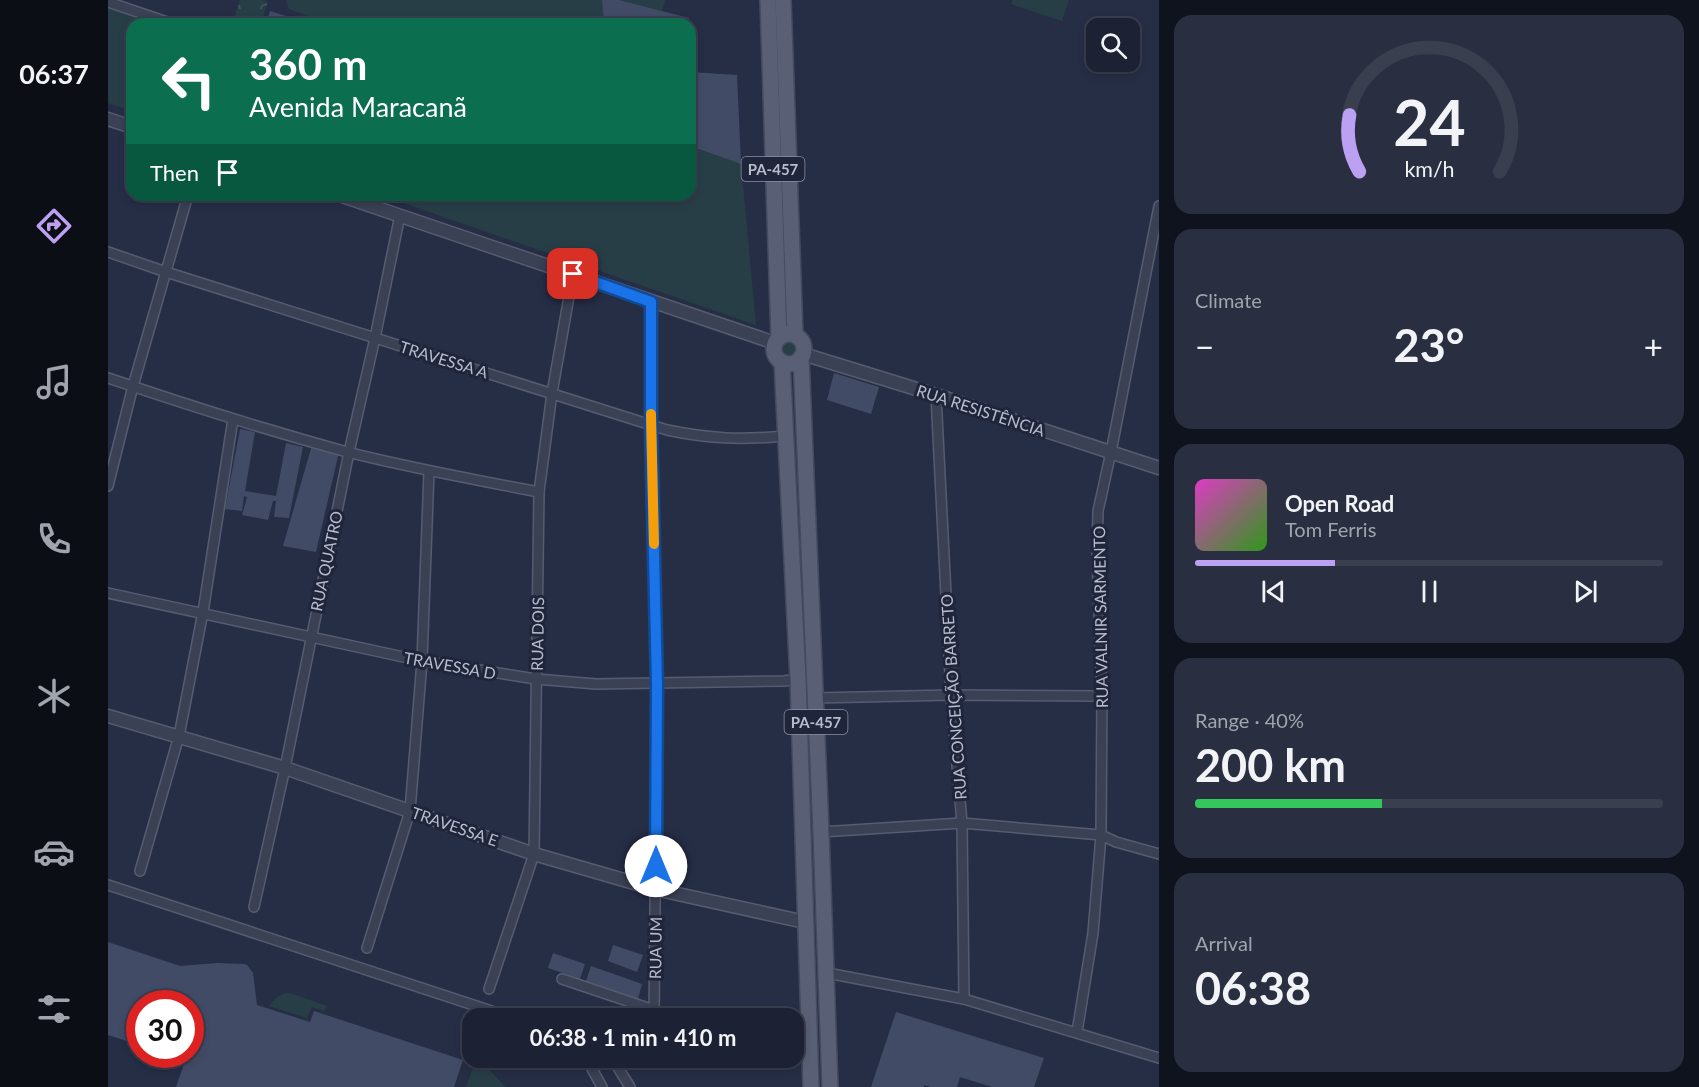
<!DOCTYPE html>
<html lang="en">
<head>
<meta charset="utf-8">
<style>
	body { margin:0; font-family:Lato,sans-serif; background:#292f40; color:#f1f3f6; height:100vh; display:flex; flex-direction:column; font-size:22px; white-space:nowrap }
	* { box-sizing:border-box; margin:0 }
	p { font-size:20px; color:#a0a4ac }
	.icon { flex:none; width:33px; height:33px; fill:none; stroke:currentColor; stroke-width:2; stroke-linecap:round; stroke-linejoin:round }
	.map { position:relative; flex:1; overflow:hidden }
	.details { display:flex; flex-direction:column; gap:15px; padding:15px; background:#0f131d; width:540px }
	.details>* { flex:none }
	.banner { position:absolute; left:18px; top:18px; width:570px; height:183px; border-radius:18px; box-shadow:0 3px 9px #0003,0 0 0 2px #3a3f4f; background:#0b6e4f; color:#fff; overflow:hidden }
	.fabs { position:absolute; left:978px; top:18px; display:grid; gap:12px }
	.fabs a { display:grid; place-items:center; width:54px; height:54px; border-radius:12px; background:#1c2234; box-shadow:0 3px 9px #0003,0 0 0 2px #3a3f4f; font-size:30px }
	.speed { position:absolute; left:18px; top:990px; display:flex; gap:12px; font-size:30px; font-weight:700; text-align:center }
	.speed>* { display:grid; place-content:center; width:78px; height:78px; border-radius:50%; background:#1c2234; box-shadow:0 3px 9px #0003,0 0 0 2px #3a3f4f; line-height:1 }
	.speed .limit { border:9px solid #d22; background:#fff; color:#111 }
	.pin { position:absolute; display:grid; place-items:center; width:51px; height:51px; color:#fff; margin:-26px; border-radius:12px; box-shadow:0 3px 9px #0006 }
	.me { position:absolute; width:66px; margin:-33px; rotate:0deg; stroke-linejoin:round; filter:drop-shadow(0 0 4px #0008) }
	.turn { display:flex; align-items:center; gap:21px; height:126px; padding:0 24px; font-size:27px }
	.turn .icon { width:78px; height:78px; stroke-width:2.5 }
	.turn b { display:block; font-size:42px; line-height:51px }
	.then { display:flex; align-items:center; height:57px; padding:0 24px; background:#0003; gap:12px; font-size:22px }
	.big { font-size:45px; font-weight:700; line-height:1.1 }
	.details .tile { flex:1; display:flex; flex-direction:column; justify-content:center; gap:9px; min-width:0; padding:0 21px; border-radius:18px; background:#292f40 }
	.details .dial { align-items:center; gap:0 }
	.dial svg { height:156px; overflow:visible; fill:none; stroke:#3a3f4f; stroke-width:7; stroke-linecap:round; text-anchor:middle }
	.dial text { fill:#f1f3f6; stroke:none }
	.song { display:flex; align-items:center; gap:18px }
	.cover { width:72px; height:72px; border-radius:9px; background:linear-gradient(135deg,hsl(310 70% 55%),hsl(110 70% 35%)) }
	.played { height:6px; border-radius:3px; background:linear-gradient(90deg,#bca0f2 30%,#3a3f4f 30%) }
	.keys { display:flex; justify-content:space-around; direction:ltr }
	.heat { display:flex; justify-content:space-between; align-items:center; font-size:33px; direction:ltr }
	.charge { height:9px; border-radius:4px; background:linear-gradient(90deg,#34c759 40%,#3a3f4f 0) }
	.trip { position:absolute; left:354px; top:1008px; width:342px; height:60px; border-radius:18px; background:#1c2234; box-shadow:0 3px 9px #0003,0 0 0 2px #3a3f4f; font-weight:700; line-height:60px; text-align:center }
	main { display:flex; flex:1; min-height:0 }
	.menu { display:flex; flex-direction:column; width:108px; justify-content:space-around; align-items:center; background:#0b0e15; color:#a0a4ac }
	.menu .icon { width:42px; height:42px }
	.menu .on { color:#bca0f2 }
	.menu b { font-size:27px; color:#f1f3f6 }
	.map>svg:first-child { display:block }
	.green { fill:#283e47 }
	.forest { fill:url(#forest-crowns) }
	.building { fill:#424b66 }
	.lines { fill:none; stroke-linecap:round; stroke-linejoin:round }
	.minor-casing { stroke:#565c70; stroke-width:12 }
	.tertiary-casing { stroke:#565c70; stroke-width:15 }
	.primary-casing { stroke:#444a5e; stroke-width:18 }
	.minor { stroke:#3b4155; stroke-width:9 }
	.tertiary { stroke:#3b4155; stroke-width:12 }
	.primary { stroke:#596075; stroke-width:15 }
	.route-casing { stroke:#114b97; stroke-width:15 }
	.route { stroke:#1a73e8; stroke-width:10 }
	.slow { stroke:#f59e0b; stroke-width:10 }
	.labels { text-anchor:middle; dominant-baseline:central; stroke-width:6; stroke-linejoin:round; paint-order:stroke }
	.shield { fill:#1f253b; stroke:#8a8fa2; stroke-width:1.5 }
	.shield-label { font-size:15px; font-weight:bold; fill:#b8bdce }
	.street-label { font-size:16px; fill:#b8bdce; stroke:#1f253b }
</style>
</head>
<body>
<main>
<nav class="menu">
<b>06:37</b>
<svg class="icon on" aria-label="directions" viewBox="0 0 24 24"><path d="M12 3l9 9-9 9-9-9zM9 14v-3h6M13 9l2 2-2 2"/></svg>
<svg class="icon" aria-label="music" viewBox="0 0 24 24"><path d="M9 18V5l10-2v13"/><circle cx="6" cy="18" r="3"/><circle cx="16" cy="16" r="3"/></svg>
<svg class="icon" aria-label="phone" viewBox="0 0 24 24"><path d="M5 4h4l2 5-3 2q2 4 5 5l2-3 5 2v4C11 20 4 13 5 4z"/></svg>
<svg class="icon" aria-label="climate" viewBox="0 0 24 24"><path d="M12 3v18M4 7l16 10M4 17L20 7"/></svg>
<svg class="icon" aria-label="car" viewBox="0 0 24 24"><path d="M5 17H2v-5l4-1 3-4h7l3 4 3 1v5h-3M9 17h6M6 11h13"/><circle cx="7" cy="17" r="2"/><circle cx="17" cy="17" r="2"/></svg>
<svg class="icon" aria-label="filters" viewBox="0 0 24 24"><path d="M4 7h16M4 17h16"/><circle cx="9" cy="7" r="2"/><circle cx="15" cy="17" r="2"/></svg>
</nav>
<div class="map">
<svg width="1051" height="1087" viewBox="0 0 1051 1087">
	<defs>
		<pattern id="forest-crowns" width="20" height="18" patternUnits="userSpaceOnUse" patternTransform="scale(1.5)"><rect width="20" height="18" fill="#283e47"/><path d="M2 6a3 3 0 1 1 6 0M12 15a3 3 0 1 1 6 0" fill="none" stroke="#455860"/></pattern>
	</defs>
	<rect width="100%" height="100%" fill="#262e46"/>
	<g class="green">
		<path d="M178,0H494L496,24H224L181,9Z"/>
		<path d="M511,0H557L554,11Z"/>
		<path d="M905,0H961L954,21L903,4Z"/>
		<path d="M0,6L52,24H24V111L0,103Z"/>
		<path d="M582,146L633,164L648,325L272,195H582Z"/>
		<circle cx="680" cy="347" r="10"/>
		<path d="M178,993L185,994L219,1006L216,1011L204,1007L199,1018L161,1006L169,997Z"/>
		<path d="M369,1058H371L397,1087H358Z"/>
	</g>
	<path class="forest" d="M132,0H154L160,2L152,24H124Z"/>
	<g class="building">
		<path d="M494,0H511L581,18V24H496Z"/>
		<path d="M162,11L188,19L186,24H158Z"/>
		<path d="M582,72L629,75L633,164L582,146Z"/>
		<path d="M726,373L771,387L763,414L719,400Z"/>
		<path d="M132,429L147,432L137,491L168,496L178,443L195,447L181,518L166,517L168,501H165L160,520L134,515L139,497L136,496L134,511L117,509Z"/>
		<path d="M204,445L231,452L208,552L175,546Z"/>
		<path d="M0,942L72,966L109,963L136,964L139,965L145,973L149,1005L202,1022L206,1011L355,1060L346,1087H68L77,1061L60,1054H82V1004H32V1045L0,1035Z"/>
		<path d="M505,945L535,955L529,972L500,961Z"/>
		<path d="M445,953L477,964L472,979L440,968Z"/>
		<path d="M483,966L534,984L530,999L478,981Z"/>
		<path d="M788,1012L936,1058L926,1087H884L852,1077L849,1087H823L816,1085V1087H763Z"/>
	</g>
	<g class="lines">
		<g class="minor-casing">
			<g id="minor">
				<path d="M0,2L65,24"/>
				<path d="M0,252L58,272L559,430C603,439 633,440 677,436"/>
				<path d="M544,302L543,425L549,684L546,1018"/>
				<path d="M0,378C79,405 159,430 239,452C303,468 367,480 431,492"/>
				<path d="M828,395L843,695L854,823L856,999"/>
				<path d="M0,486L25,386L80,195"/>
				<path d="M0,593L314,661L428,679L488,684L676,681L690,679"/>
				<path d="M707,698L843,695L994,696"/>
				<path d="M713,832L854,823L993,835L1008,842L1051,854"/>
				<path d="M32,871L71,736L95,612L125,419"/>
				<path d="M0,885L405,1018"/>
				<path d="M146,907L177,768L241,452L267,338L292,215"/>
				<path d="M259,948L302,811L314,661L321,471"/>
				<path d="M719,973L856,999L1051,1058"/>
				<path d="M454,979L546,1010"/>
				<path d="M381,989L426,854L431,492L444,393L465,274"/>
				<path d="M969,1032L985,933L993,835L994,696L989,559L990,511L1003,452L1051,206"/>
				<path d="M478,1058L494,1087"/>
				<path d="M504,1058L522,1087"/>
			</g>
		</g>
		<g class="tertiary-casing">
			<g id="tertiary">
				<path d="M0,119L24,127"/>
				<path d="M231,195L667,343"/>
				<path d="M695,354L828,395L1051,468"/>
				<path d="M0,716L177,768L426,854L547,889L697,922"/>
			</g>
		</g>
		<g class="primary-casing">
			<g id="primary">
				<path d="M660,0L671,338"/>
				<path d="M675,0L687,335"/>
				<circle cx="681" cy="349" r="15"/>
				<path d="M693,357L713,832L722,1087"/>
				<path d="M674,362L690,679L703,1087"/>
			</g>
		</g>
		<use href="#minor" class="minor"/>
		<use href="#tertiary" class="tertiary"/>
		<use href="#primary" class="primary"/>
	</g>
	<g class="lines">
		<g class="route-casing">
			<path id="route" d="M465,274L543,302V425L549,684L548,866"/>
		</g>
		<use href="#route" class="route"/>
		<path class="slow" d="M543,414L546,544"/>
	</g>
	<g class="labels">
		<g class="shield">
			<rect x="633.5" y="157" width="63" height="24" rx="4.5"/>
			<rect x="676.5" y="710" width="63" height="24" rx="4.5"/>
		</g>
		<g class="shield-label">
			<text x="665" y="169">PA-457</text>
			<text x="708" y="722">PA-457</text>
		</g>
		<g class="street-label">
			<text transform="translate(336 359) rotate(17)">TRAVESSA A</text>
			<text transform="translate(873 410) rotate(18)">RUA RESISTÊNCIA</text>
			<text transform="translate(218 561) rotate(-78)">RUA QUATRO</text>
			<text transform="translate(992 617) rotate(-91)">RUA VALNIR SARMENTO</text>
			<text transform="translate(429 634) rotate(-89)">RUA DOIS</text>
			<text transform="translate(342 665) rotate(10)">TRAVESSA D</text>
			<text transform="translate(845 697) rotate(-94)">RUA CONCEIÇÃO BARRETO</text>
			<text transform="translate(347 826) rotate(19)">TRAVESSA E</text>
			<text transform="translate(547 948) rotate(-89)">RUA UM</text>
		</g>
	</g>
</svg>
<div class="fabs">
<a><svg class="icon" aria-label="search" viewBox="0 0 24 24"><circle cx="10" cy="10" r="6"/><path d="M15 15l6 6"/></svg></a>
</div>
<div class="speed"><div class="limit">30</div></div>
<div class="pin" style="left:465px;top:274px;background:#d93025"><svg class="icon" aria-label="arrive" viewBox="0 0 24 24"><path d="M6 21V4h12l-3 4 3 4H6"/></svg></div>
<svg class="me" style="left:548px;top:866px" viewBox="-20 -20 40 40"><circle r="19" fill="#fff"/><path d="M0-13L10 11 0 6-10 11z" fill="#1a73e8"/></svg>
<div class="trip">06:38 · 1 min · 410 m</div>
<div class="banner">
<div class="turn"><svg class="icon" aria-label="left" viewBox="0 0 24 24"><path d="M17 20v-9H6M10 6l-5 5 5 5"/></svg><div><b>360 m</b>Avenida Maracanã</div></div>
<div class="then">Then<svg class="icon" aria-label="arrive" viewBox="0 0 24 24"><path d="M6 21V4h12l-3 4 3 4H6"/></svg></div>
</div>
</div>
<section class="details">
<div class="tile dial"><svg viewBox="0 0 100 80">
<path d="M14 69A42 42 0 1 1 86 69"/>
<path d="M14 69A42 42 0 0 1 9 40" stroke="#bca0f2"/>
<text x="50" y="56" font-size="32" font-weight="700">24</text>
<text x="50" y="72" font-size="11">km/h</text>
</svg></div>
<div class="tile"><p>Climate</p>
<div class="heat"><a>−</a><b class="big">23°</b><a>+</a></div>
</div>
<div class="tile">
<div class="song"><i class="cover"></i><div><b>Open Road</b><p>Tom Ferris</p></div></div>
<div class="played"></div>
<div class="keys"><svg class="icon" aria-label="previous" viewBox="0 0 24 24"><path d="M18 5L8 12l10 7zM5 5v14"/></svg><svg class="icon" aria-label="pause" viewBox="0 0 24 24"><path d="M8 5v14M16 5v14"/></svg><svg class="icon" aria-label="next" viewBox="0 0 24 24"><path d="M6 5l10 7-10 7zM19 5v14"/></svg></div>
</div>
<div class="tile"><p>Range · 40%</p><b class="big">200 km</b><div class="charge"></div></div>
<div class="tile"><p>Arrival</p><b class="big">06:38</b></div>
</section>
</main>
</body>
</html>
